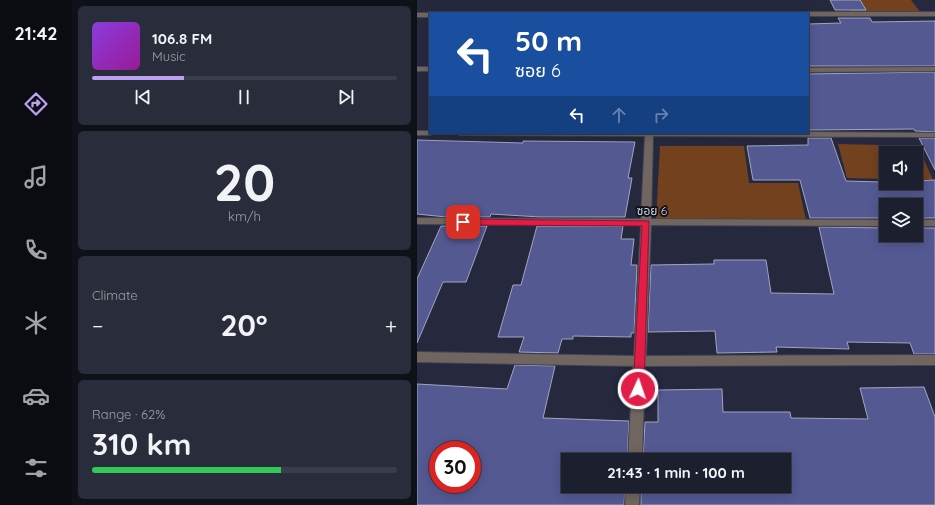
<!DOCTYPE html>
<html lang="en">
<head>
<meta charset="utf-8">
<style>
	body { margin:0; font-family:Quicksand,"Noto Sans Thai",sans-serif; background:#292c3a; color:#f1f3f6; height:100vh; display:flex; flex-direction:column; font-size:15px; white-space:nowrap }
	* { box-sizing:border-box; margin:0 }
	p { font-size:13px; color:#a0a2aa }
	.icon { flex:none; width:22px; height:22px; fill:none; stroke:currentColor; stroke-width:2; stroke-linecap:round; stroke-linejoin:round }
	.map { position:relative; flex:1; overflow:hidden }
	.drawer { display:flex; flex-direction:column; gap:6px; padding:6px; background:#0f1119; width:345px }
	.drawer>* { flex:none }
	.guide { position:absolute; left:12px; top:12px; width:380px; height:122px; border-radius:0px; box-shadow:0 2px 10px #0003,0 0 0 1px #3a3d4a; background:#1a4fa0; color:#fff; overflow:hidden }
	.tools { position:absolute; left:462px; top:146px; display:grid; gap:8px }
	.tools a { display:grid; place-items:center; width:44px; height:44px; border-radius:0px; background:#1c1f2e; box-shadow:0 2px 10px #0003,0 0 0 1px #3a3d4a; font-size:20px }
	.speed { position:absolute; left:12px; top:441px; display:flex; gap:8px; font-size:20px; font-weight:700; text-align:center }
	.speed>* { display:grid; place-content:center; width:52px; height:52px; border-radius:50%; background:#1c1f2e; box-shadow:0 2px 10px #0003,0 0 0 1px #3a3d4a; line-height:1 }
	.speed .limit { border:6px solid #d22; background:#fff; color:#111 }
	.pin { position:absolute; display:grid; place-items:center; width:34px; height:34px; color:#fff; margin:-17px; border-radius:8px; box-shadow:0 2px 6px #0006 }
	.me { position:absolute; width:44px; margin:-22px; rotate:3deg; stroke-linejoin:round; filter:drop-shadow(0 0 3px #0008) }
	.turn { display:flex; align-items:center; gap:14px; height:84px; padding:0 20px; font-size:18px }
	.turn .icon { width:52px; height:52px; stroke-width:2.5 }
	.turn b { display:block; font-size:28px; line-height:34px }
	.lanes { display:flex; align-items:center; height:38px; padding:0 20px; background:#0003; justify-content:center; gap:20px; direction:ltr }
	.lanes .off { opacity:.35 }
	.big { font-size:30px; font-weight:700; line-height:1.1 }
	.drawer .card { flex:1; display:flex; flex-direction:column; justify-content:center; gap:6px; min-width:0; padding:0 14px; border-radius:6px; background:#292c3a }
	.drawer .dial { align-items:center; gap:0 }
	.dial b { font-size:52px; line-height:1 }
	.song { display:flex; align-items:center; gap:12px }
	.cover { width:48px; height:48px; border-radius:6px; background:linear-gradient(135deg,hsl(270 70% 55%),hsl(300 70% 35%)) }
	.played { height:4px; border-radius:2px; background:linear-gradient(90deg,#bca0f2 30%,#3a3d4a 30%) }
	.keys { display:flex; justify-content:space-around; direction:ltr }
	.heat { display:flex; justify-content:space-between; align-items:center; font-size:22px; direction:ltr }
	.charge { height:6px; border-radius:3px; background:linear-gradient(90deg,#34c759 62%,#3a3d4a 0) }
	.trip { position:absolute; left:144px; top:453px; width:230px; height:40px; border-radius:0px; background:#1c1f2e; box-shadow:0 2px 10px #0003,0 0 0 1px #3a3d4a; font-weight:700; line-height:40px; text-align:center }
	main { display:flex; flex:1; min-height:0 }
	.dock { display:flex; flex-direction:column; width:72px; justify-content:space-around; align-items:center; background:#0b0c12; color:#a0a2aa }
	.dock .icon { width:28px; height:28px }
	.dock .active { color:#bca0f2 }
	.dock b { font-size:18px; color:#f1f3f6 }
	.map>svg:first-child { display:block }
	.green { fill:#74411e }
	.building { fill:#545992; stroke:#a1a5c0; fill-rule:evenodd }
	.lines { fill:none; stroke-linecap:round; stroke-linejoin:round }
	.minor-casing { stroke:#414458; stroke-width:2 }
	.minor { fill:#71665f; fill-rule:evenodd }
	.route { fill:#e11d48; stroke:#92132f }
	.labels { text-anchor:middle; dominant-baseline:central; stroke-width:4; stroke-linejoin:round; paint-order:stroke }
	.street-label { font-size:12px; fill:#cfd1df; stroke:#11131c }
</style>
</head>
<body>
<main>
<nav class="dock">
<b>21:42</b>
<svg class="icon active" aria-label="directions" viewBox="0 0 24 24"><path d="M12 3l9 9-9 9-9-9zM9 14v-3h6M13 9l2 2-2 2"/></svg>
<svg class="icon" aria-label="music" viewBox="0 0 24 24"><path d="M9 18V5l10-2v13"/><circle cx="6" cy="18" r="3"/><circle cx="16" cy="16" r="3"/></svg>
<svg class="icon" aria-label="phone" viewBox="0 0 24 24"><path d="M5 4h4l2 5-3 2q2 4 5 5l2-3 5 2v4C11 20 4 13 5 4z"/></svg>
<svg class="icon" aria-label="climate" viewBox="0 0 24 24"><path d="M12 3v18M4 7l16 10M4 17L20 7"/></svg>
<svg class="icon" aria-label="car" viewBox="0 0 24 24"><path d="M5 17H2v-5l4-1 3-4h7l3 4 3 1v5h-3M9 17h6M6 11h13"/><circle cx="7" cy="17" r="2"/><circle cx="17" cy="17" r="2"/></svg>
<svg class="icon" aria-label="filters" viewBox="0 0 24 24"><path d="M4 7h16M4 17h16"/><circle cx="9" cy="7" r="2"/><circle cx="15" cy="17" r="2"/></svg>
</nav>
<section class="drawer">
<div class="card">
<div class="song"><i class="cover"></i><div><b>106.8 FM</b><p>Music</p></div></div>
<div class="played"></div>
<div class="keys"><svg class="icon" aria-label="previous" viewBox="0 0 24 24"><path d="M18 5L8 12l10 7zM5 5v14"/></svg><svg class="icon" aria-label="pause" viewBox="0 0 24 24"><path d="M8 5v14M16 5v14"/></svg><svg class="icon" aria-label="next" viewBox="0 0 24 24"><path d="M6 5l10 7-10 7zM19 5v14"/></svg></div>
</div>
<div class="card dial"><b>20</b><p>km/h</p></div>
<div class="card"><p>Climate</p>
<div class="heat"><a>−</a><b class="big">20°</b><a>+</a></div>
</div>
<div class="card"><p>Range · 62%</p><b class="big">310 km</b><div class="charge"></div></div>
</section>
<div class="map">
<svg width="518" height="505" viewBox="0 0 518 505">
	<rect width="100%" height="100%" fill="#26293e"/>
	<g class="green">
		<path d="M427,0H494L503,12H434Z"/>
		<path d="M421,144L501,146L516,180L499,179V153H469V179L430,178Z"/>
		<path d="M243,146H327L332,183H381L389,220H239Z"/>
	</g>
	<g class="building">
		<path d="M413,0H443L449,10H418Z"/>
		<path d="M421,18H453L455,22L518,21V66H391V24L424,23Z"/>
		<path d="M518,72V132L498,131L497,129L391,130V74Z"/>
		<path d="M391,138H414L429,181L499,183V181L518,180V218H499V205H469V218H393L383,180H336L330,146L391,145Z"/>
		<path d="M502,138H518V170Z"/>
		<path d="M0,140L106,143V141L218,142L211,178H215L208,217H123L74,214L73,217H29L0,214Z"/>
		<path d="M24,226H70L49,282H26L0,343V279Z"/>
		<path d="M120,226H206L204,239H217L214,265H220L217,333H214V337L156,336V339H145L141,353L102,352L107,337H81L96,285H104Z"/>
		<path d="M402,227L469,228V235H499V228H518V354H497L493,343L430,342L432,349L359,347L360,352L300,353L298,331L231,332L234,265L297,264V260H349L354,293L417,294Z"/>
		<path d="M98,365L138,366L126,418L212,421L210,460H151V486H208L207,505H0V384L90,389ZM21,450H55V484H21Z"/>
		<path d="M507,387L518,417V505H224V486H367V460H226L228,422H241V390L305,389L306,412H373L374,418L451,419L443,388Z"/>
	</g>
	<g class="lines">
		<g class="minor-casing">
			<g id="minor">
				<path d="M391,12H518V16H391V13H389Z"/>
				<rect x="0" y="13" width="13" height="4"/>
				<rect x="0" y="67" width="13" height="4"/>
				<path d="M518,67V71L391,72V68Z"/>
				<path d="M0,131H13V133H17L13,135H0Z"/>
				<path d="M391,132L518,133V137L236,136L234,219L469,220V226L234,225L229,356L518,355V365L228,366L225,460H211L216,366L0,362V352L217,356L224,225L0,224V218L224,219L228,136L43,135L39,133Z"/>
				<rect x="499" y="220" width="19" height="6"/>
				<path d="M209,486H223L222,505H208Z"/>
			</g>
		</g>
		<use href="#minor" class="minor"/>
	</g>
	<path class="route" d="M46,219L232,221L227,389L225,393L221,394L217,393L216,389L225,226L46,225L42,222Z"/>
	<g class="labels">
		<g class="street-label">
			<text x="235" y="210">ซอย 6</text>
		</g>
	</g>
</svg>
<div class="tools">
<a><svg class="icon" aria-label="sound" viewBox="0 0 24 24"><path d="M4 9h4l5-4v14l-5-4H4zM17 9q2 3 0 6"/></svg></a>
<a><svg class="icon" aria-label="layers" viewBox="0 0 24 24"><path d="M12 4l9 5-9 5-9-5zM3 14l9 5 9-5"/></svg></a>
</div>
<div class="speed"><div class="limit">30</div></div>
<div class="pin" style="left:46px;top:222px;background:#d93025"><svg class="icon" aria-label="arrive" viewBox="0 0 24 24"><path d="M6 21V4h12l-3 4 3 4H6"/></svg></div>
<svg class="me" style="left:221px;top:389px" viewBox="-20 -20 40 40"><circle r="17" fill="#e11d48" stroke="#fff" stroke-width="3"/><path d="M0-11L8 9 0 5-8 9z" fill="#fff"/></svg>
<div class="trip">21:43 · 1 min · 100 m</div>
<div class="guide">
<div class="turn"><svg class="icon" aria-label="left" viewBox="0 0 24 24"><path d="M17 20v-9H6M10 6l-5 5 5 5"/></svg><div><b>50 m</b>ซอย 6</div></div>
<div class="lanes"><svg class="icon" aria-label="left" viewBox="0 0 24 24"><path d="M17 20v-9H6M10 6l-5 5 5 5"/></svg><svg class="icon off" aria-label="ahead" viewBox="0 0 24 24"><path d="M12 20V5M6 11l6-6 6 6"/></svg><svg class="icon off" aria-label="right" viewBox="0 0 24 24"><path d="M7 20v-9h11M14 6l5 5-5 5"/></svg></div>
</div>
</div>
</main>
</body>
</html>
